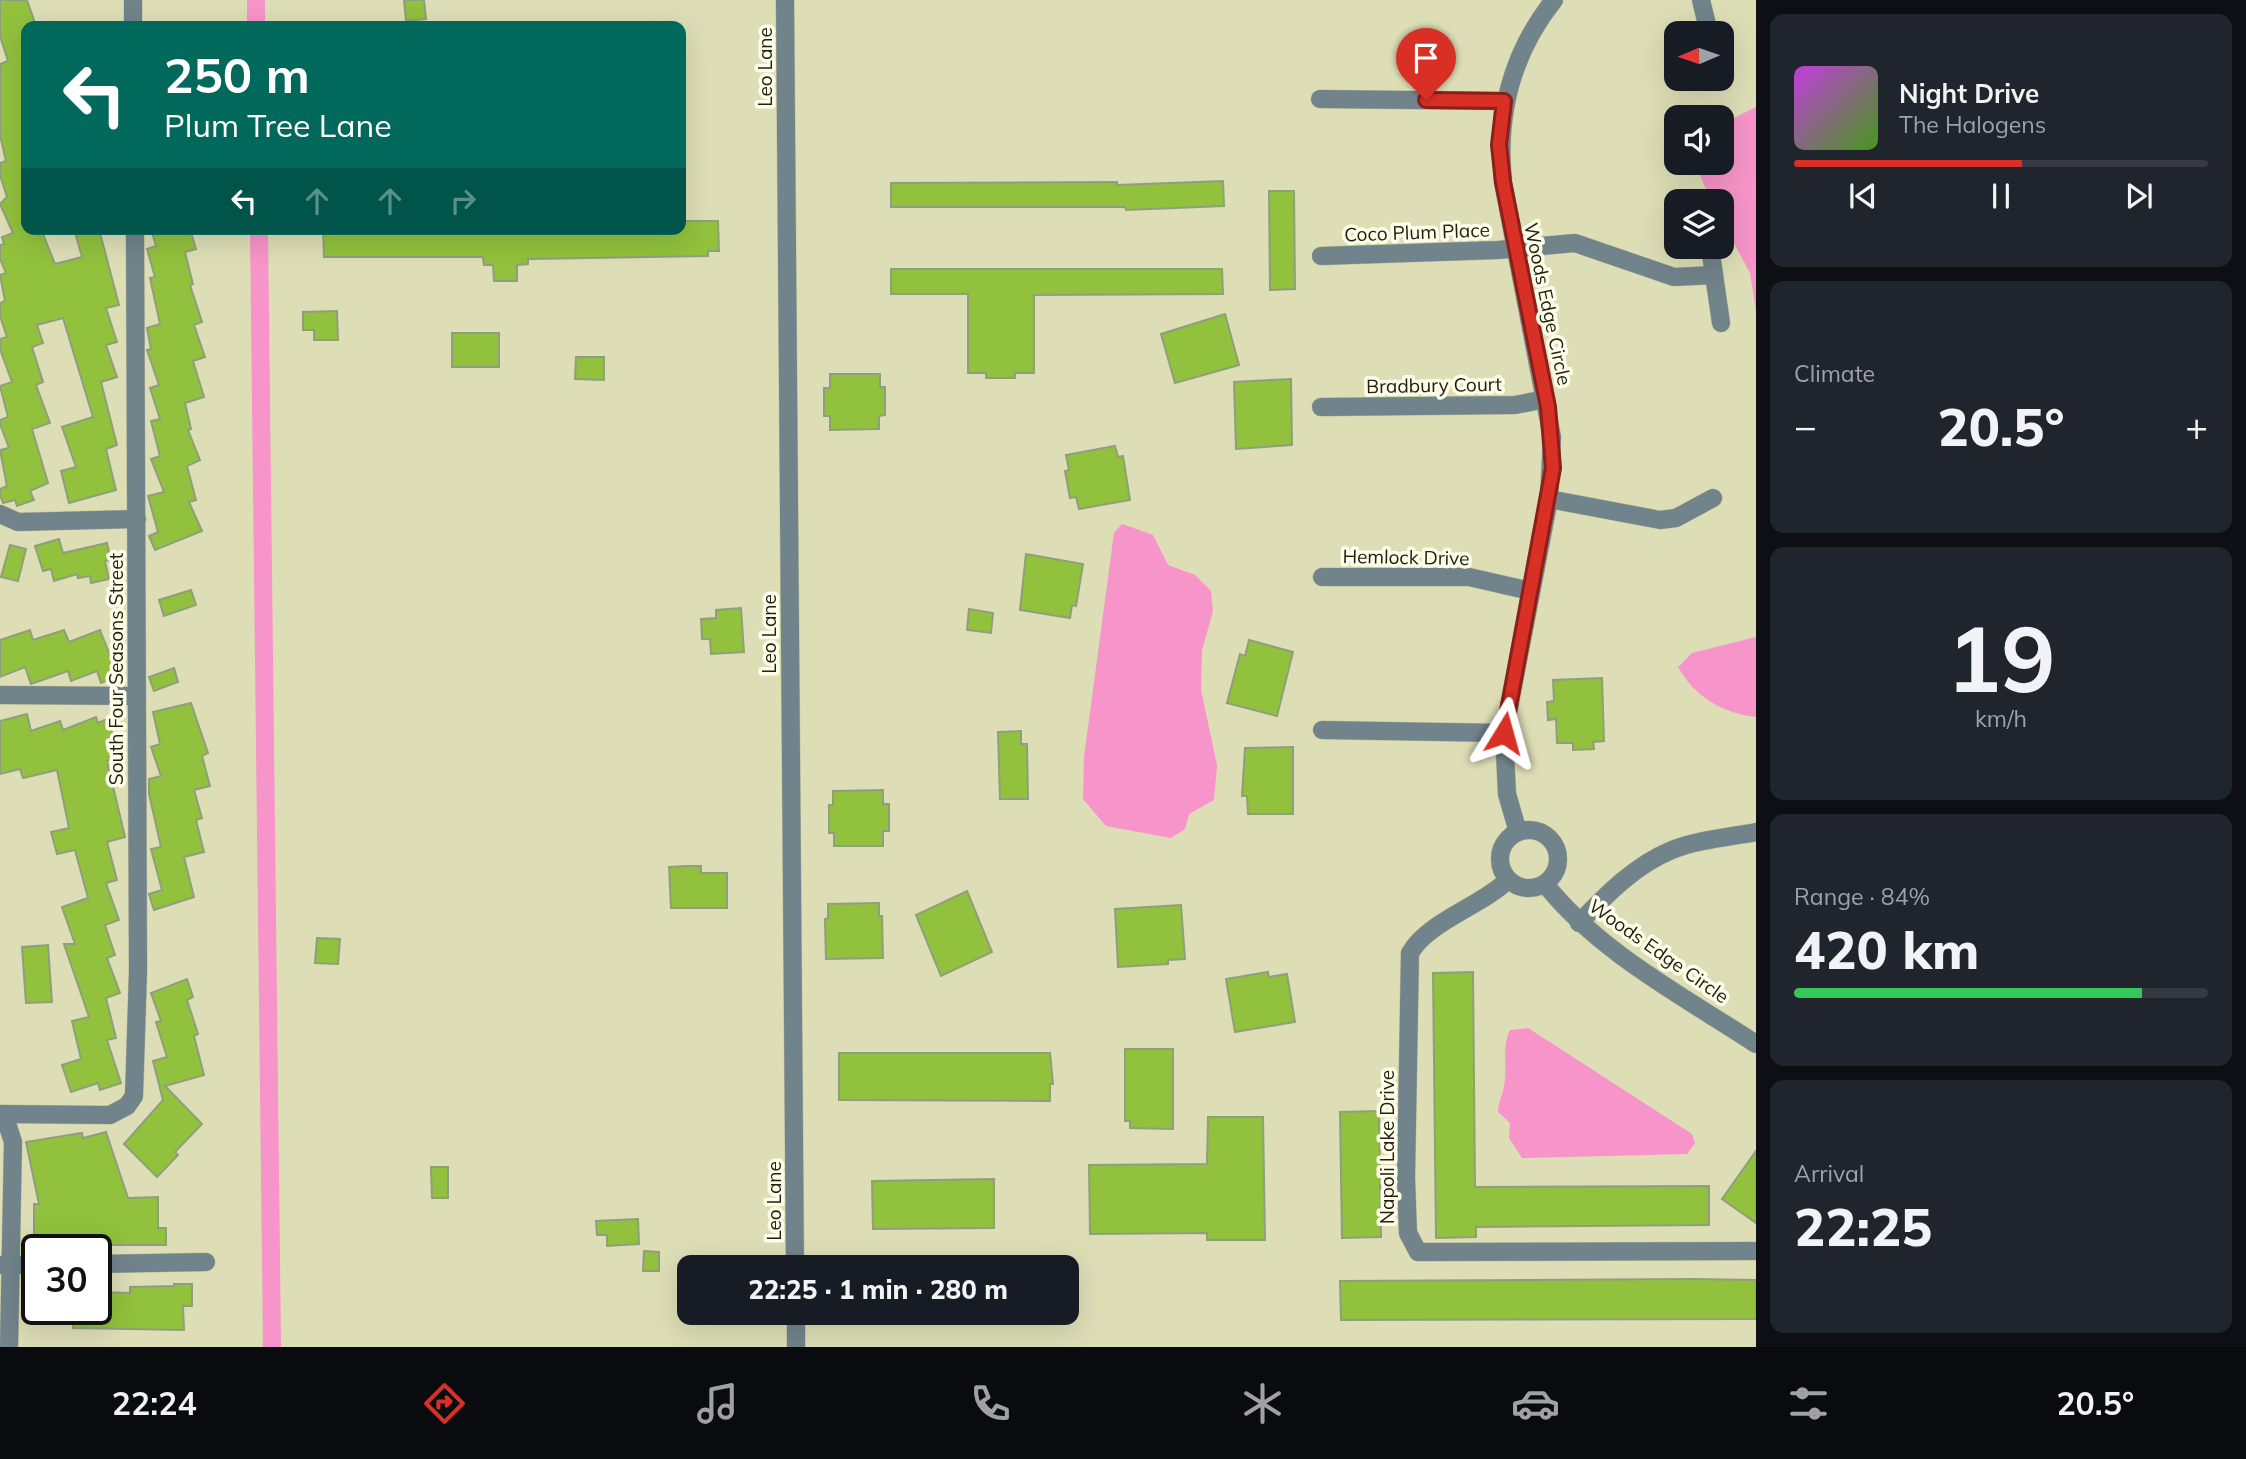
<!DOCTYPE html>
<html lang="en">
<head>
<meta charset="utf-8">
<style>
	body { margin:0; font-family:Mulish,sans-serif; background:#20242c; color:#f1f3f6; height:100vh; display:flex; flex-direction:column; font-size:26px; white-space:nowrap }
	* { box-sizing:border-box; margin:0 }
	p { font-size:23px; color:#9ea1a6 }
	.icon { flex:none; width:38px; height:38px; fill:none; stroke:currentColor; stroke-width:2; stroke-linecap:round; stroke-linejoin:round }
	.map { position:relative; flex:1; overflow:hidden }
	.drawer { display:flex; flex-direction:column; gap:14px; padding:14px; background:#0d0f14; width:490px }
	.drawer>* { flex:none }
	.guide { position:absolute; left:21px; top:21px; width:665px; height:214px; border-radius:14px; box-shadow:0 7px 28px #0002; background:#00695c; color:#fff; overflow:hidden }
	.needle { width:46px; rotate:268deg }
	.buttons { position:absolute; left:1664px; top:21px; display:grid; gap:14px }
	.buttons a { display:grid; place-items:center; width:70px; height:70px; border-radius:14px; background:#171b24; box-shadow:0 7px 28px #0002; font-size:35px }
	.speed { position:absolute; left:21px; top:1234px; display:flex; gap:14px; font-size:35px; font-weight:700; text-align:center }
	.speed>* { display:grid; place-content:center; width:91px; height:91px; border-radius:50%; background:#171b24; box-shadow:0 7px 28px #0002; line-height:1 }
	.speed .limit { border:4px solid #111; border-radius:10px; background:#fff; color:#111 }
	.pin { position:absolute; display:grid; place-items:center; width:60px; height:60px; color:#fff; margin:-72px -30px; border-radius:50% 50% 50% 0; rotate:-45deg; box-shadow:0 0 7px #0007 }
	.pin .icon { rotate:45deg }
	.me { position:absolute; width:77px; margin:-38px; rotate:8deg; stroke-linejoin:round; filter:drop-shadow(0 0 5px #0008) }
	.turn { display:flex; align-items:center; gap:24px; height:147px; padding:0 28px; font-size:32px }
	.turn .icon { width:91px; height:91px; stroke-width:2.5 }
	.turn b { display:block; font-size:49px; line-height:60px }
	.lanes { display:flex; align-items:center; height:66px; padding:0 28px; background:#0003; justify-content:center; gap:35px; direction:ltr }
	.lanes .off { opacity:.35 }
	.big { font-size:52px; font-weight:800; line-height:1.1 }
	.drawer .tile { flex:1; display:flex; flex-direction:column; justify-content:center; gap:10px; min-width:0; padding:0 24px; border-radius:14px; background:#20242c }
	.drawer .dial { align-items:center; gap:0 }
	.dial b { font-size:91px; line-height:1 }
	.song { display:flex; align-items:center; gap:21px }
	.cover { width:84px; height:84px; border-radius:10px; background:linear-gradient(135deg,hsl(290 70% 55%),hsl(100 70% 35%)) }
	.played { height:7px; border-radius:4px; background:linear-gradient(90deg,#d93025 55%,#363941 55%) }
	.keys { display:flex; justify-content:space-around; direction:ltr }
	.heat { display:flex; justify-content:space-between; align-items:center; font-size:38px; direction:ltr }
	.charge { height:10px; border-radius:5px; background:linear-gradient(90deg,#34c759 84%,#363941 0) }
	.trip { position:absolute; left:677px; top:1255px; width:402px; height:70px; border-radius:14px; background:#171b24; box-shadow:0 7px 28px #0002; font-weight:800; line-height:70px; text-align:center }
	.menu { display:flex; height:112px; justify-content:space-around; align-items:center; background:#090b0e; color:#9ea1a6 }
	.menu .icon { width:49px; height:49px }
	.menu .current { color:#d93025 }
	.menu b { font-size:32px; color:#f1f3f6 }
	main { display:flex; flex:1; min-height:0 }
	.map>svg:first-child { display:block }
	.water { fill:#f794c9 }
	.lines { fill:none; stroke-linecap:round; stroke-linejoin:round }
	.canal { stroke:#f794c9; stroke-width:18 }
	.building { fill:#91c13d; stroke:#8f9f7c; stroke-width:2 }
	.minor-casing { stroke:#bbbb98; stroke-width:19 }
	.minor { stroke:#71838b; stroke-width:18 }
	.route-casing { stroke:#8d1f18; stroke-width:18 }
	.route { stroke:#d93025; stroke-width:12 }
	.labels { text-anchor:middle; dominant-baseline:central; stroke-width:7; stroke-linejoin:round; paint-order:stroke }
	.street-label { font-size:19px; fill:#212112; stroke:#fdfde9 }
</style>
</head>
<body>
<main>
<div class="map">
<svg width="1756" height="1347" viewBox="0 0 1756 1347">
	<rect width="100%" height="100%" fill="#ddddb6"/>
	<g class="water">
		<path d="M1756,107V311L1750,273L1722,221V201H1711L1695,163H1722V124Z"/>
		<path d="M1122,524L1153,535L1168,565L1195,575L1211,591L1213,611L1202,650L1201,690L1217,765L1214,800L1189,814L1185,829L1171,838L1106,826L1083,799L1084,757L1114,533Z"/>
		<path d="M1756,637V717C1722,713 1695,697 1678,667L1692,653Z"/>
		<path d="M1528,1028L1692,1134L1695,1143L1687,1154L1522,1158L1509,1138L1510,1123L1498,1112C1498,1102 1503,1095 1504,1086C1508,1066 1501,1048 1510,1030Z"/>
	</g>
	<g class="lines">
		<g class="canal">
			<path d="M256,0V26"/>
			<path d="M259,229L272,1347"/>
		</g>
	</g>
	<g class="building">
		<path d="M0,0H27L36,26H26V229H41L55,264L82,257L74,229H99L119,305L106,308L117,342L106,345L117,377L101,382L117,445L106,449L116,490L69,503L61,471L76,467L62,427L93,417L63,318L37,325L43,343L32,347L43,382L36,385L50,423L32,429L48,483L30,491L34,500L17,506L15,500L3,503L0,495V489L7,486L0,450L9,448L0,424V420L8,417L0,386L12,382L0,349V339L7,337L0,316V303L5,301L0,275L6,273L0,259V245L4,244L2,237L13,233L0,204L7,197L0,175V163L6,161L0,135V64L8,61L0,36Z"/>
		<path d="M404,0H424L426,19L406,21Z"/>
		<path d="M1223,181L1224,206L1126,210L1125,207H891V183L1117,182V185Z"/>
		<path d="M1269,191H1294L1295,289L1270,290Z"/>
		<path d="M681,221H718L719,251H708V256L528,259V264L517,265V281H494L493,265H484L483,257H324L323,229H681Z"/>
		<path d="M151,229H190L196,249L185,252L193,284L190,285L202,322L194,325L205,357L193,361L204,397L185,403L191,429L188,430L200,460L187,466L196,500L189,502L202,531L155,550L149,536L158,532L148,496L164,492L151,459L160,456L151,421L160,419L150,388L159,385L147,350L151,349L147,328L160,324L150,278L155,277L147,249L156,246Z"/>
		<path d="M891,269H1222L1223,294L1034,295V373H1015V378H986V373H968V294H891Z"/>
		<path d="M337,311L338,340H314V330H303V312Z"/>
		<path d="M1225,314L1239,365L1175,383L1161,334Z"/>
		<rect x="452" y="333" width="47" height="34"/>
		<path d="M576,357H604V380L575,379Z"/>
		<path d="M830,374H880V387H885V415L879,416V429L830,430V416H824V388H830Z"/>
		<path d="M1291,379L1292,445L1236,449L1234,382Z"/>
		<path d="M1115,446L1118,457L1123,456L1130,500L1079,509L1076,497L1070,498L1065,471L1069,470L1066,455Z"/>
		<path d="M59,539L63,553L107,543L111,560L105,561L109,579L91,583L90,576L78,578L77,574L54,581L51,569L43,571L35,546Z"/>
		<path d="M10,545L26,549L18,581L1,577Z"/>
		<path d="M1026,554L1083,564L1076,606L1072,605L1070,618L1020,610Z"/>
		<path d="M191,590L196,605L164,616L159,600Z"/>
		<path d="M741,608L744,652L711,654L710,639H702L701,619L716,618V610Z"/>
		<path d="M969,609L993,613L991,633L967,630Z"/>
		<path d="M30,630L33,640L64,630L69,642L100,630L118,676L101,683L97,671L71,681L68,671L31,684L25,667L0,677V640Z"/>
		<path d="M1249,640L1293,652L1277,716L1227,703L1240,654L1245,656Z"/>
		<path d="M174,668L178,682L154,691L149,677Z"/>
		<path d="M1602,678L1604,741L1593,742L1594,749L1573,750V743H1557L1556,719L1548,720L1547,702L1554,701L1553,680Z"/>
		<path d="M191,703L208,753L202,756L210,786L194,790L202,818L196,820L204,852L184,857L194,897L154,910L149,894L162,890L151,849L161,847L149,794V779L161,776L151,747L160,744L153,712Z"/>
		<path d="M27,714L31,731L60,721L63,730L96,717L98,723L107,719L115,740L106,743L112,759L107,761L125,837L107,842L117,880L106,883L119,920L105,925L115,955L107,958L120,993L106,998L116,1038L107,1040L121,1083L100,1090L98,1083L71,1092L62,1065L81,1059L72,1021L89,1017L64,944H75L62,907L88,898L75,850L57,854L51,832L69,828L57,770L23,778L20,769L0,774V721Z"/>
		<path d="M1021,731V744H1027L1028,799H1000L998,732Z"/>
		<path d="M1293,747V814H1248L1247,796H1242L1245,748Z"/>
		<path d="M883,790V804H889V831H883V846H834V833H829V805H833V791Z"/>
		<path d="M687,866H701V873H727V908H671L669,867Z"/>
		<path d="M967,891L992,952L941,976L916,915Z"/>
		<path d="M879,903V916H882L883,958L826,959L825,919L828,918V904Z"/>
		<path d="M1181,905L1185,959L1168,960V964L1118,967L1115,909Z"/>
		<path d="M317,938L340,939L338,964L315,963Z"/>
		<path d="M48,945L52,1002L26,1003L22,947Z"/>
		<path d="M1268,972L1269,977L1287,974L1295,1022L1235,1032L1226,979Z"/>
		<path d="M1473,972L1475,1187L1709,1186V1225L1476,1227V1237L1436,1238L1433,973Z"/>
		<path d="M187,979L193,997L187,1000L198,1034L194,1036L204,1075L165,1086L202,1124L175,1152L178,1155L157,1177L124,1144L163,1100L153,1061L167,1057L156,1022L161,1021L151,993Z"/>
		<path d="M1125,1049H1173V1129L1130,1128V1121H1125Z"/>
		<path d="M839,1053H1050L1053,1084H1050V1101L839,1100Z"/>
		<path d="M1379,1111L1381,1237L1342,1238L1340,1112Z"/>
		<path d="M1208,1117H1263L1265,1240H1207V1233L1090,1234L1089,1165L1207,1164Z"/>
		<path d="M106,1132L128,1198L158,1197V1228H166V1245H88V1250L34,1249V1204H39L26,1142L82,1133L83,1138Z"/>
		<path d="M1756,1151V1223L1722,1199Z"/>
		<path d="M431,1167H448V1198H432Z"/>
		<path d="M994,1179V1228L873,1229L872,1181Z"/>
		<path d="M638,1219L639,1244L607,1246V1235H597L596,1221Z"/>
		<path d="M644,1251L659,1252V1271H643Z"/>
		<path d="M1694,1279L1756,1280V1319L1341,1320L1340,1281Z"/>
		<path d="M174,1284H192V1306H183L184,1330L73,1328V1323H27V1309H102V1292L130,1293V1287L174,1286Z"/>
	</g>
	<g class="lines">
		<g class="minor-casing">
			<g id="minor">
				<path d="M133,0V26"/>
				<path d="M785,0L795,1267"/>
				<path d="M1701,0L1709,33"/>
				<path d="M1320,99L1504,101"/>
				<path d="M1710,247L1721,323"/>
				<path d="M1321,256L1498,250L1575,243L1674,277L1714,275"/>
				<path d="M1321,407L1515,405L1546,399"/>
				<path d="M1549,499L1660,520L1676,518L1713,498"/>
				<path d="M0,514L18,522L137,519"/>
				<path d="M1322,577H1469L1530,591"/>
				<path d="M0,695L137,696"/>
				<path d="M1322,730L1504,733"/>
				<circle cx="1529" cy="859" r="29"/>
				<path d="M1518,832L1507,794L1504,733L1549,499L1552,437L1503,182C1496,114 1511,54 1554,0"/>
				<path d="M1508,880C1481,906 1429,921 1410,953L1406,1178L1408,1233L1418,1252L1756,1251"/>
				<path d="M1545,884C1600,953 1683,996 1756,1044"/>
				<path d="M1579,923C1606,895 1635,865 1672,850C1697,840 1729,837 1756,832"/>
				<path d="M0,1114L110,1115L127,1106L134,1096L138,971L135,229"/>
				<path d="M4,1114L13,1142L9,1347"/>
				<path d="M96,1264L206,1262"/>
				<path d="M2,1265H37"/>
				<path d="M796,1312V1347"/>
			</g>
		</g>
		<use href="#minor" class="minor"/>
	</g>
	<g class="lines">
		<g class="route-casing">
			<path id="route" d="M1426,100L1504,101L1499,145L1503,182L1548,407L1553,468L1504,733"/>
		</g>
		<use href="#route" class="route"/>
	</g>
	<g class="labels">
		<g class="street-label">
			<text transform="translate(765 67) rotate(-90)">Leo Lane</text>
			<text transform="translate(1417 232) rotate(-2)">Coco Plum Place</text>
			<text transform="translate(1548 304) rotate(78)">Woods Edge Circle</text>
			<text transform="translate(1434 385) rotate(-1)">Bradbury Court</text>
			<text transform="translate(1406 557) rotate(1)">Hemlock Drive</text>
			<text transform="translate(769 634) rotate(-90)">Leo Lane</text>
			<text transform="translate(116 669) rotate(-90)">South Four Seasons Street</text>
			<text transform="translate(1659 951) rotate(35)">Woods Edge Circle</text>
			<text transform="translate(1387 1147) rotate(-90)">Napoli Lake Drive</text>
			<text transform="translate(774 1201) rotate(-90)">Leo Lane</text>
		</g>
	</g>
</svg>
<div class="buttons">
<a><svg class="needle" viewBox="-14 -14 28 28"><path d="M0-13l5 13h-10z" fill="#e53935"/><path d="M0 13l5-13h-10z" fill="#9ea1a6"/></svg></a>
<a><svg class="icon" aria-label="sound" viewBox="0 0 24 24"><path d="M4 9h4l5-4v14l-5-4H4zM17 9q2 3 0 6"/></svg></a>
<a><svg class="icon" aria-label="layers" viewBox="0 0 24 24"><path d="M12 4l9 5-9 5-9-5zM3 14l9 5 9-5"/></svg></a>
</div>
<div class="speed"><div class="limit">30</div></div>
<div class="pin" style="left:1426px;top:100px;background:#d93025"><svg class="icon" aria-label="arrive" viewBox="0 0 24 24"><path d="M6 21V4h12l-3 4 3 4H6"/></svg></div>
<svg class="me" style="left:1504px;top:733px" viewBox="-20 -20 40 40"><path d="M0-17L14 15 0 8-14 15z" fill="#d93025" stroke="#fff" stroke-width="4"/></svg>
<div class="trip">22:25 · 1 min · 280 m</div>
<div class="guide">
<div class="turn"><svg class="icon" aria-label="left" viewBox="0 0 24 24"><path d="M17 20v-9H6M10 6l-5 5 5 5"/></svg><div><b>250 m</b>Plum Tree Lane</div></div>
<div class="lanes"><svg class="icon" aria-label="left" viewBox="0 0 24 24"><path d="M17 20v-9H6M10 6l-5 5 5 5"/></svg><svg class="icon off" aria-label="ahead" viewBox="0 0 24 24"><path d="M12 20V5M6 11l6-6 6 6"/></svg><svg class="icon off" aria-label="ahead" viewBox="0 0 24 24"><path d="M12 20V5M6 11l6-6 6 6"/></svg><svg class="icon off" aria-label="right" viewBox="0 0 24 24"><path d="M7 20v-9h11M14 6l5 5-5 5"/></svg></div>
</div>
</div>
<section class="drawer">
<div class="tile">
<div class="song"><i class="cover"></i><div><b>Night Drive</b><p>The Halogens</p></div></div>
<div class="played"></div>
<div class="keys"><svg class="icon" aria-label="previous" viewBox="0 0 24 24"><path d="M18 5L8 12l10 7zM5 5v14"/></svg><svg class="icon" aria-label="pause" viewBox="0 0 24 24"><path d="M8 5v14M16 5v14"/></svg><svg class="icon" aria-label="next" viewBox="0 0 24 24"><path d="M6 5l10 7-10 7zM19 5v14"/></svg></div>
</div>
<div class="tile"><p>Climate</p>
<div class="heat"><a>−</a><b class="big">20.5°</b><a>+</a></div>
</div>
<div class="tile dial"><b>19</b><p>km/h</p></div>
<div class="tile"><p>Range · 84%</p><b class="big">420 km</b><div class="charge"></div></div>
<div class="tile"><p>Arrival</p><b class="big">22:25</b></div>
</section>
</main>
<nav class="menu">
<b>22:24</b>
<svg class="icon current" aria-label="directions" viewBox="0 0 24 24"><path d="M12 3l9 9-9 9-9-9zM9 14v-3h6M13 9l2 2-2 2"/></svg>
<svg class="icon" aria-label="music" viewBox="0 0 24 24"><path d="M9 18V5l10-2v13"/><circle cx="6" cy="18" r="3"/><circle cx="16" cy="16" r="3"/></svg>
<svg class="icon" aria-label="phone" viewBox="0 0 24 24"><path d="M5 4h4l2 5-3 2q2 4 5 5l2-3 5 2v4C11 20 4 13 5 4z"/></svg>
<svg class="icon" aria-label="climate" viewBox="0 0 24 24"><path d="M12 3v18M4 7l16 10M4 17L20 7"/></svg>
<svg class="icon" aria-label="car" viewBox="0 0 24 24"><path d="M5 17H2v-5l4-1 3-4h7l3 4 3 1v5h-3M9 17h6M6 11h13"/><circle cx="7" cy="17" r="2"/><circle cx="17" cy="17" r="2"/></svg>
<svg class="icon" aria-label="filters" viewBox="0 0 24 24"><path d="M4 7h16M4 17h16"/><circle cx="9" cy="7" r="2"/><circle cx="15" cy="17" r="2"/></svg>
<b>20.5°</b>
</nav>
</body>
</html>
